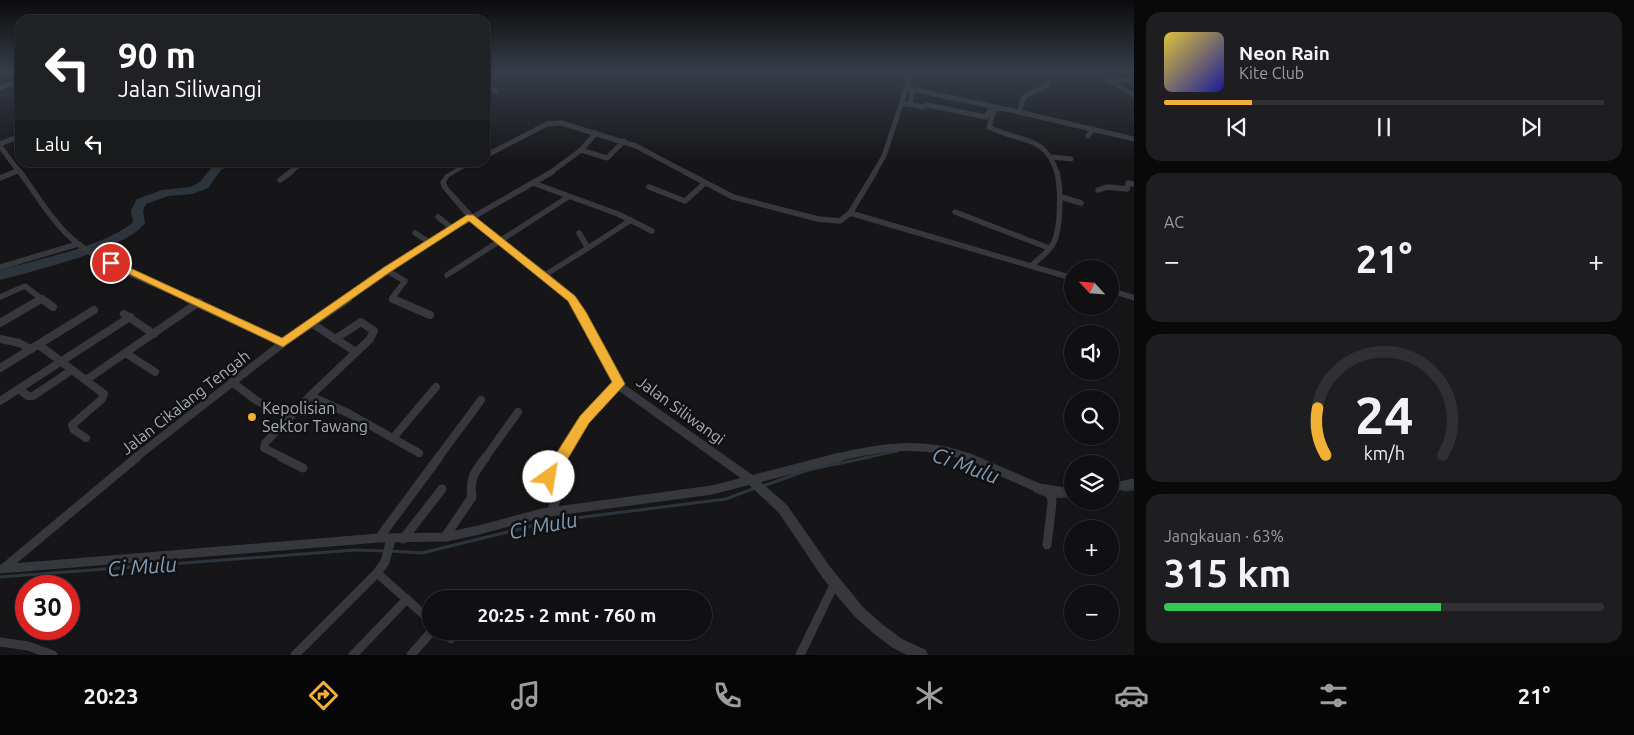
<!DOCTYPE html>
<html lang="id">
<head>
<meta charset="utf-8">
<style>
	body { margin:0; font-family:Ubuntu,sans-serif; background:#1e1e20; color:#f1f3f6; height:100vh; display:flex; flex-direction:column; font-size:19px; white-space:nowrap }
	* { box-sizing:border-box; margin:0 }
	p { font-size:16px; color:#9c9d9f }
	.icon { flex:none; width:28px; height:28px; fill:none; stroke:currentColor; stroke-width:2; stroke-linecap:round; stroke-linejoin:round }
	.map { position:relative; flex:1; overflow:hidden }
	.panel { display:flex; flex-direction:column; gap:12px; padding:12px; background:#09090a; width:500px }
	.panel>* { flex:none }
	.banner { position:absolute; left:15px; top:15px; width:475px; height:152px; border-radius:15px; box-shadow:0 1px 4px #0004,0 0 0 1px #303032; background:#202124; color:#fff; overflow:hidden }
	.needle { width:32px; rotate:296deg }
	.tools { position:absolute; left:1064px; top:260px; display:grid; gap:10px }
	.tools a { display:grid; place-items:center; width:55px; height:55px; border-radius:50%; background:#101012; box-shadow:0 1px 4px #0004,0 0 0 1px #303032; font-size:25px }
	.speed { position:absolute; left:15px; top:575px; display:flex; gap:10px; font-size:25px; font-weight:700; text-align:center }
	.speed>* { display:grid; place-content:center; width:65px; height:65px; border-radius:50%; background:#101012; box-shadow:0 1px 4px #0004,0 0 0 1px #303032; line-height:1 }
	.speed .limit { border:8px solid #d22; background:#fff; color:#111 }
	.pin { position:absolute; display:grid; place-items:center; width:42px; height:42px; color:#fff; margin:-21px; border:2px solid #fff; border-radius:50%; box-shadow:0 1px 5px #0007 }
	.me { position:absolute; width:55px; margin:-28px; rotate:32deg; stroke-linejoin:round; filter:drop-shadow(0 0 4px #0008) }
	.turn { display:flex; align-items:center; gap:18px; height:105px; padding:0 20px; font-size:22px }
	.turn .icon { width:65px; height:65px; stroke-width:2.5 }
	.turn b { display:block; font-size:35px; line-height:42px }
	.then { display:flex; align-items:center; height:48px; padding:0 20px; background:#0003; gap:10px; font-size:19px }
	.big { font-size:38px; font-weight:700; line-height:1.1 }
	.panel .widget { flex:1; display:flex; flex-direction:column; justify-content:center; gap:8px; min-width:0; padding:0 18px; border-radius:15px; background:#1e1e20 }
	.panel .dial { align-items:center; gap:0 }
	.dial svg { height:130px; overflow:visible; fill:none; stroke:#303032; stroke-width:7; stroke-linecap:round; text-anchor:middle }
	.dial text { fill:#f1f3f6; stroke:none }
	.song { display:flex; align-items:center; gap:15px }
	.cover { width:60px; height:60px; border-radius:8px; background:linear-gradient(135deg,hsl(50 70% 55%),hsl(240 70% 35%)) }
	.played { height:5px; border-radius:2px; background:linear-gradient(90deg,#f2b134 20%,#303032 20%) }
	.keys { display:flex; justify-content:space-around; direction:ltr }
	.heat { display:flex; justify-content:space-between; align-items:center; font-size:28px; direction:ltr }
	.charge { height:8px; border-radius:4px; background:linear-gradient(90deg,#34c759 63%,#303032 0) }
	.trip { position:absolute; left:422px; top:590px; width:290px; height:50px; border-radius:25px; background:#101012; box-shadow:0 1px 4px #0004,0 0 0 1px #303032; font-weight:700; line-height:50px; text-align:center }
	.dock { display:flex; height:80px; justify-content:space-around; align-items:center; background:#060607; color:#9c9d9f }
	.dock .icon { width:35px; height:35px }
	.dock .current { color:#f2b134 }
	.dock b { font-size:22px; color:#f1f3f6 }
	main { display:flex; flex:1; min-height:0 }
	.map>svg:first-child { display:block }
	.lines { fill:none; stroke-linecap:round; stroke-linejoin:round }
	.stream-far1 { stroke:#2c353c; stroke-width:2.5 }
	.stream { stroke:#2c353c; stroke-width:3 }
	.river { fill:#2c353c; fill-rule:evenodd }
	.minor-far3 { stroke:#37383d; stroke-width:5 }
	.minor-far2 { stroke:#37383d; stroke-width:5.5 }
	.minor-far1 { stroke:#37383d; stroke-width:8 }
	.minor { stroke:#37383d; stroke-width:9 }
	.tertiary { fill:#37383d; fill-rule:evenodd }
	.secondary { fill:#45474d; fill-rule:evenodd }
	.route { fill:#f2b134; stroke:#9d7322 }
	.poi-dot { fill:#f2b134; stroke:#111113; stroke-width:2 }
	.labels { text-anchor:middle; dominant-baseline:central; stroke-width:5; stroke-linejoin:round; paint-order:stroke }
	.street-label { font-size:16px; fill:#a8adb8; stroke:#111113 }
	.poi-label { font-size:16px; fill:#a8adb8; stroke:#111113; text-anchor:start }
	.near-water-label { font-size:21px; font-style:italic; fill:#7f9bb3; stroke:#111113 }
</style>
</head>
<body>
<main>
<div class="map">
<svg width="1134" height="655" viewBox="0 0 1134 655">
	<rect width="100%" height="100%" fill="#161618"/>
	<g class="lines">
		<path class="stream-far1" d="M864,458L898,451"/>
		<g class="stream">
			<path d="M763,486L808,470L870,457"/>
			<path d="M1124,490L1134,489"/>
			<path d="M1035,491L1048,496"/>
			<path d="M1054,497L1068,496"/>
			<path d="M390,551L422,553L552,521L726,499L755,488"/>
			<path d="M0,577L355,550L385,551"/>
		</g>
		<path class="river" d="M221,162H238L221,170L208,188L192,194L168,196L146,204L143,210L145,223C127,249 33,271 0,280V270C35,260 107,246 133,222L131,210L137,199L162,190L190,187L200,182L213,166Z"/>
		<g class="minor-far3">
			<path d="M879,71L911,76"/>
			<path d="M1053,71L1047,85L1024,97L1019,112L1134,139"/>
			<path d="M1093,71L1134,95"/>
			<path d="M1110,79L1134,82"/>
			<path d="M485,83L505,71"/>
			<path d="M485,87L496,91"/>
			<path d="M906,88L1019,112"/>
			<path d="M902,103L923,107L927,105L986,117L990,110"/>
			<path d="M910,104L913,90"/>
			<path d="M1000,108L994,111L989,127C1019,143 1045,133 1057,173"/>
			<path d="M1088,136L1093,129"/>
			<path d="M0,144L20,136"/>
			<path d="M0,146L20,173"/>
			<path d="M581,150L607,158L624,141"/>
			<path d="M485,156L547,124L561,123L636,146L687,173"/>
			<path d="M1052,157L1071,159"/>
			<path d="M12,173L19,170"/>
			<path d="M289,173L303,162"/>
			<path d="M550,173L581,150L596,133"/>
			<path d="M874,173L884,156L912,71"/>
		</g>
		<g class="minor-far2">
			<path d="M20,172C37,195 54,225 77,243C109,268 153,283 190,300"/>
			<path d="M685,172L733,197L818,219L840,221L850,213L875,172"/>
			<path d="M0,178L15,172"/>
			<path d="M280,180L291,172"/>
			<path d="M533,183L618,214L652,231"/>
			<path d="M649,187L685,201L705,183"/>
			<path d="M1098,190L1107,187L1127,189L1128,183L1134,184"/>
			<path d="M1061,197L1081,203"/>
			<path d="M955,212L1049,248"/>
			<path d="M850,213L1072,278"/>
			<path d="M438,217L452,228"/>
			<path d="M415,233L429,242"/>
			<path d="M588,248L631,220"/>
			<path d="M1032,265C1040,258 1049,252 1054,242C1061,227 1061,188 1057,172"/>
			<path d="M0,267L78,244"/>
			<path d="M386,270L405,281L392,298L396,300"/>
			<path d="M447,275L568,197"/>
			<path d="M545,275L588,248L579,233"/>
			<path d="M1110,290L1134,298"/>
			<path d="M0,297L25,286L43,300"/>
			<path d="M346,300L436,238L552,172"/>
		</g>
		<g class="minor-far1">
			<path d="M42,299L53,307"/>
			<path d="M188,299L283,343"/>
			<path d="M393,299L430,315"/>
			<path d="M124,314L154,334"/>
			<path d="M0,323L41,299"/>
			<path d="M311,323L356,352"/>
			<path d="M0,339L19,343L31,349L94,310"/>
			<path d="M39,345L104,394L102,399L72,425L74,430L86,438"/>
			<path d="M127,354L155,372"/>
			<path d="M0,368L31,349"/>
			<path d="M86,380L199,302"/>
			<path d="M232,382L257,401L290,417L310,396L348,413L419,453"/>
			<path d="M19,389L28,396H33L72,370"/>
			<path d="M310,396L370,339L374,331L361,322L335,339"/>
			<path d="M0,401L130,317"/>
			<path d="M393,438L436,387"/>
			<path d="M135,458L283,343L348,299"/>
			<path d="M284,458L264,448L265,443L290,417"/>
			<path d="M438,458L481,400"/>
			<path d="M485,458L518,412"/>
			<path d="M561,458L589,413L618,384"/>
			<path d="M835,458C880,447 925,440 970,458"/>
		</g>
		<g class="minor">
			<path d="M281,457L303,468"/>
			<path d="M967,457L1039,488L1072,493"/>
			<path d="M1110,488L1134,483"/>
			<path d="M551,511L561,490L560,485L549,479L561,457"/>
			<path d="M445,537L472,497C469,479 475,471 486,457"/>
			<path d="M379,538L439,457"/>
			<path d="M391,539L385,562L377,573L431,621"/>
			<path d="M403,539L442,489"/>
			<path d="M1047,545L1052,503L1050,491"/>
			<path d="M4,568L137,457"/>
			<path d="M0,569L379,538L446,537L479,530L542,513L712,490L840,457"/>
			<path d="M442,631L451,639"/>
			<path d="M0,642L28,646L53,655"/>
			<path d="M295,655L377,573"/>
			<path d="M353,655L407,599"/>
			<path d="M411,655L432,631"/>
			<path d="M800,655L835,583"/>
		</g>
		<path class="tertiary" d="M466,162H475L449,177L446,182L448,187L481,223L548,273L575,296L625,385L754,476L787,505L831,568L863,607L882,624L902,639L926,650L928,655H907L893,648L873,633L854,616L838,597L822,577L779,513L746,482L619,391L569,300L542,277L475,227L442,188L440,182L445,175Z"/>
		<path class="secondary" d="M20,79V83L0,90V86Z"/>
	</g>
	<linearGradient id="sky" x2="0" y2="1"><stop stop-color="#0c0c0d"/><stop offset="0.44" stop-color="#363c48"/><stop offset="1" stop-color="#363c48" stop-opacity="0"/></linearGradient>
	<rect width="1134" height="162" fill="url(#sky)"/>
	<path class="route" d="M467,215H473L575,296L586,312L625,384L589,423L554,482L549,483L544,482L542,477L544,473L580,416L612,382L568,301L469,221L390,272L283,347L106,263L107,261H115L282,338L383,268Z"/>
	<circle class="poi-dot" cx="252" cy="417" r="5"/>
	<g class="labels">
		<g class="street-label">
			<text transform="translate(185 402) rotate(-38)">Jalan Cikalang Tengah</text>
			<text transform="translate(681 410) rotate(36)">Jalan Siliwangi</text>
		</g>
		<g class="poi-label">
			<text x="262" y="408">Kepolisian<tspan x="262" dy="18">Sektor Tawang</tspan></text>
		</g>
		<g class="near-water-label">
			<text transform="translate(966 465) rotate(20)">Ci Mulu</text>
			<text transform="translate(543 525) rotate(-11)">Ci Mulu</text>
			<text transform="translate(142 566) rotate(-4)">Ci Mulu</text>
		</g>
	</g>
</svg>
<div class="tools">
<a><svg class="needle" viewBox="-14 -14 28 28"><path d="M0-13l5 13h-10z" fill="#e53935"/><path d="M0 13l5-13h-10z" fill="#9c9d9f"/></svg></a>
<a><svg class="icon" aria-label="sound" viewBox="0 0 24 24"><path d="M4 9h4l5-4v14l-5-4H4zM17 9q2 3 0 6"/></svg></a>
<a><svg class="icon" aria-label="search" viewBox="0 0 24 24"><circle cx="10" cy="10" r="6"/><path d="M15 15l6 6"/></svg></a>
<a><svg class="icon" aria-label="layers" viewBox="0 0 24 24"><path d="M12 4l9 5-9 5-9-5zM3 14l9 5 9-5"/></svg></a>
<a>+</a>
<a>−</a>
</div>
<div class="speed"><div class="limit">30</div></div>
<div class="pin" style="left:111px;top:263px;background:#d93025"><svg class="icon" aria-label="arrive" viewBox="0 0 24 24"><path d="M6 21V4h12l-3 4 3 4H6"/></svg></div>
<svg class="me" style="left:549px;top:477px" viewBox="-20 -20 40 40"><circle r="19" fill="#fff"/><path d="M0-13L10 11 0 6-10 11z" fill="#f2b134"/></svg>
<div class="trip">20:25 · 2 mnt · 760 m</div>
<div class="banner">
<div class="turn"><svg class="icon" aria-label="left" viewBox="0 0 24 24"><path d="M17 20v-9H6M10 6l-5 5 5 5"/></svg><div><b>90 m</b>Jalan Siliwangi</div></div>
<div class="then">Lalu<svg class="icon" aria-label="left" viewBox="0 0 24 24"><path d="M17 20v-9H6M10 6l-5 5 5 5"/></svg></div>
</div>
</div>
<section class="panel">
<div class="widget">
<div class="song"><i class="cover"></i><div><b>Neon Rain</b><p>Kite Club</p></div></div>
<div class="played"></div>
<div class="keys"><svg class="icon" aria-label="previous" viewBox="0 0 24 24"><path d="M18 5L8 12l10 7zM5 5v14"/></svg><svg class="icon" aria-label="pause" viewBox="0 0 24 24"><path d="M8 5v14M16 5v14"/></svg><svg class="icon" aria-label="next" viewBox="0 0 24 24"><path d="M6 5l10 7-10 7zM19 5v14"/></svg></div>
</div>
<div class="widget"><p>AC</p>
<div class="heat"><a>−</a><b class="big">21°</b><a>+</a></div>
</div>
<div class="widget dial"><svg viewBox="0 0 100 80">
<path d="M14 69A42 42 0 1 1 86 69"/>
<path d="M14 69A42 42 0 0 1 9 40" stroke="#f2b134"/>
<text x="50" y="56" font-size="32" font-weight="700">24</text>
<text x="50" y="72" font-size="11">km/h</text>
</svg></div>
<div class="widget"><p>Jangkauan · 63%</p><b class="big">315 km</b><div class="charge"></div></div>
</section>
</main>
<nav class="dock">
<b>20:23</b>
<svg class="icon current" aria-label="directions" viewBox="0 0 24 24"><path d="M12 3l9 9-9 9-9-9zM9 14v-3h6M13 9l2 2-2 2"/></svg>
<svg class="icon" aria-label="music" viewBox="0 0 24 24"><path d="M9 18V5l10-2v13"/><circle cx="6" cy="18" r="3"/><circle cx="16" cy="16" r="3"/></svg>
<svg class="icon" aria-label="phone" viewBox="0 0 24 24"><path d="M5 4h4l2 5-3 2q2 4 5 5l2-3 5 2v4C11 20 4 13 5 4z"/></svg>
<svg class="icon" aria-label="climate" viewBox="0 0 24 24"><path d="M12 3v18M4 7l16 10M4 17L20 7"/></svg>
<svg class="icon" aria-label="car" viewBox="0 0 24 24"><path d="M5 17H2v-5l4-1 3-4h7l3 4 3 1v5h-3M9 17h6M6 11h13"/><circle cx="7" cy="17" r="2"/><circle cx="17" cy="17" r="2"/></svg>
<svg class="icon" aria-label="filters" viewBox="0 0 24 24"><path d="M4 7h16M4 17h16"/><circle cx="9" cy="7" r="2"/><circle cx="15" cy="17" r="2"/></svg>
<b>21°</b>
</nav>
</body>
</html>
